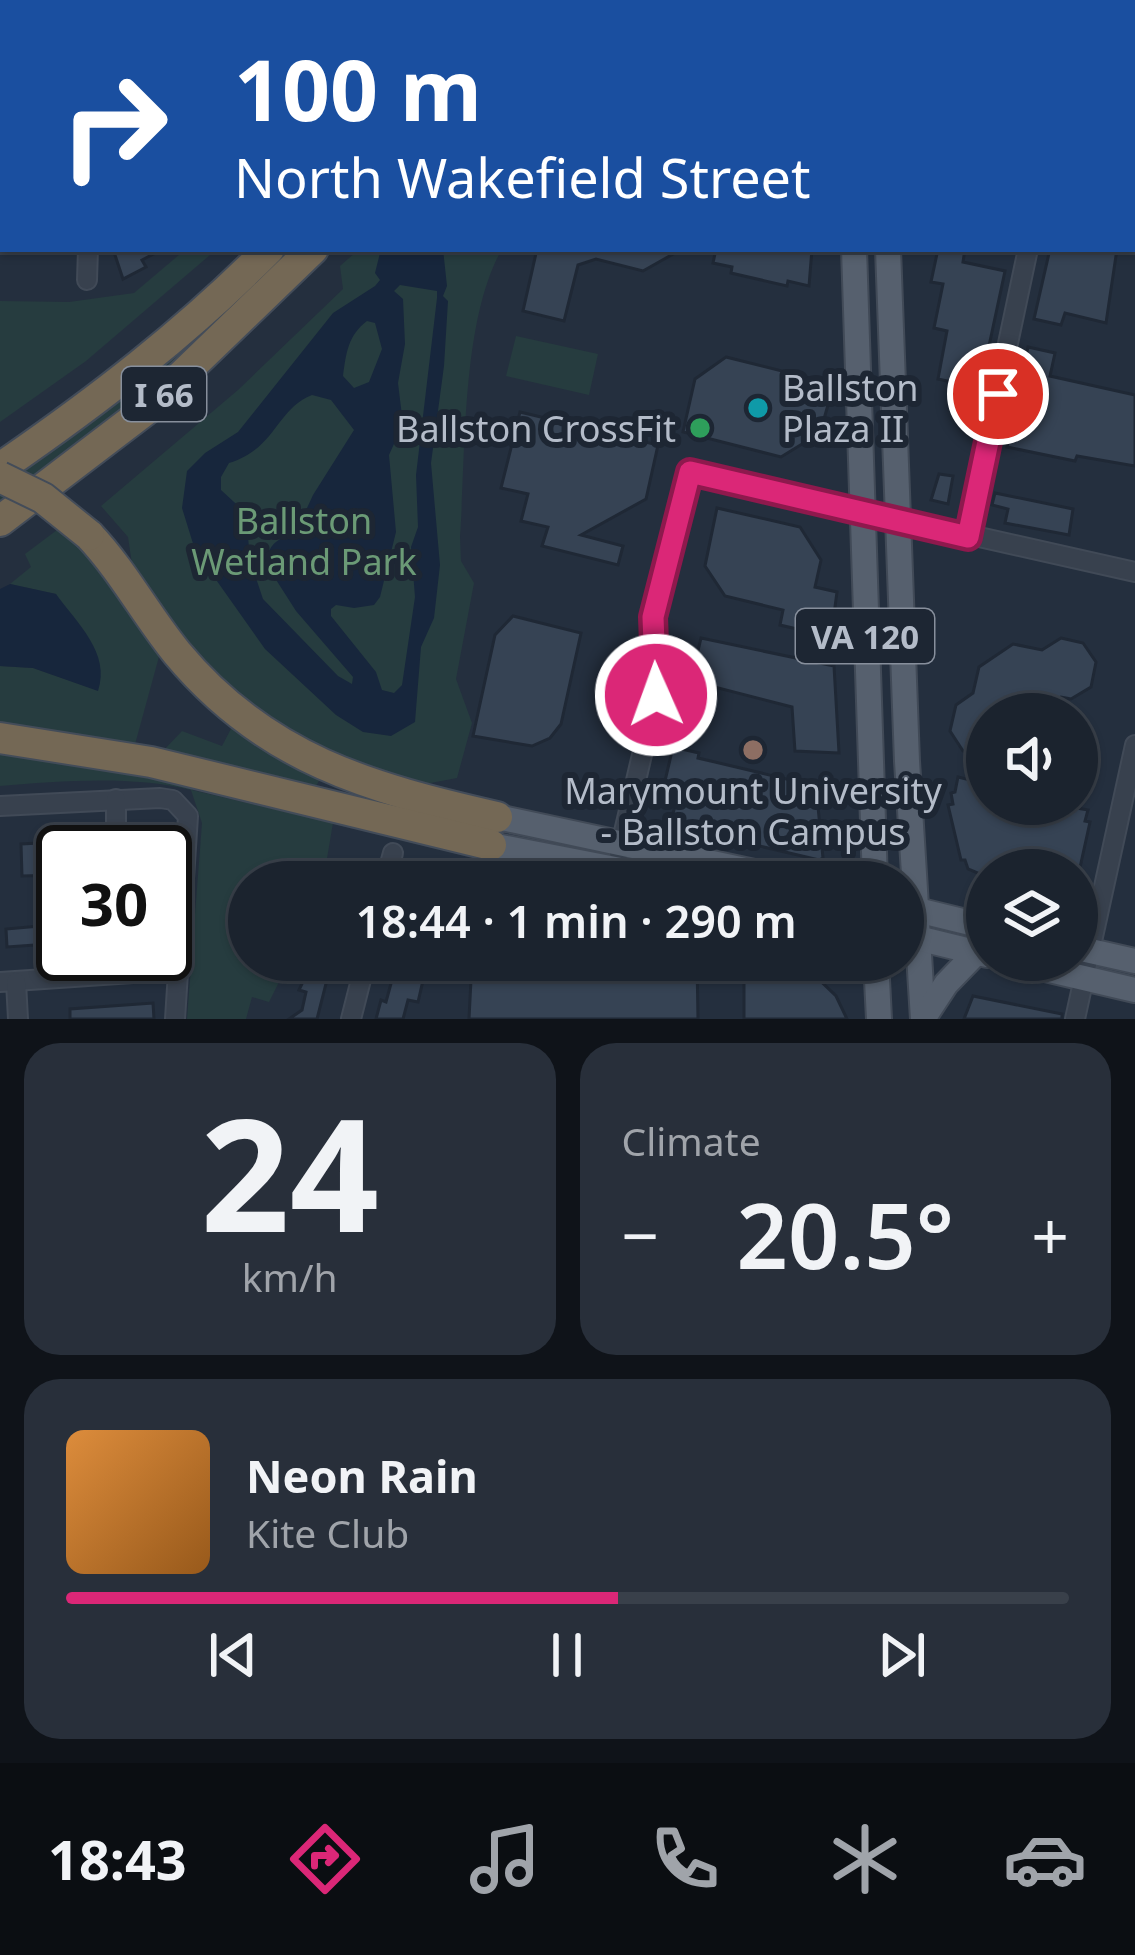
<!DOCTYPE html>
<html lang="en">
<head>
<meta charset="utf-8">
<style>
	body { margin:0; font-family:"Noto Sans",sans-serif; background:#282f3a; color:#f1f3f6; height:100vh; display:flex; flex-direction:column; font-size:45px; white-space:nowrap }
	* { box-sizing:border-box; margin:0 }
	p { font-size:39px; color:#a0a4aa }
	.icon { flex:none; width:66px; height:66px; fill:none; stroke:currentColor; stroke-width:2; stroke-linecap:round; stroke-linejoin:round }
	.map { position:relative; height:1019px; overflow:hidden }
	.side { display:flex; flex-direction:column; gap:24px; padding:24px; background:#0f1319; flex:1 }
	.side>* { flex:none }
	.hud { position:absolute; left:0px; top:0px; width:1137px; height:252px; box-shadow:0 3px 9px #0004,0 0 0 3px #39404a; background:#1a4fa0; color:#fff; overflow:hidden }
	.tools { position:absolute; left:966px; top:693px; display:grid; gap:24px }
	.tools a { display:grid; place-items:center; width:132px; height:132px; border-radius:50%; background:#1b232e; box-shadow:0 3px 9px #0004,0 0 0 3px #39404a; font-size:60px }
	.speed { position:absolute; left:36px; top:825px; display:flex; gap:24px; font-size:60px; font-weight:700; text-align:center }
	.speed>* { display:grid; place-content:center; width:156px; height:156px; border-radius:50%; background:#1b232e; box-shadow:0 3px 9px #0004,0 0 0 3px #39404a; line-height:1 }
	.speed .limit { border:6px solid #111; border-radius:18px; background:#fff; color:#111 }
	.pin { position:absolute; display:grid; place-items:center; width:102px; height:102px; color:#fff; margin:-51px; border:6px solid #fff; border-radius:50%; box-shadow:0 3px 12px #0007 }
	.me { position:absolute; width:132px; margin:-66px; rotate:358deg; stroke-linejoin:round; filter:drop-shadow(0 0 9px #0008) }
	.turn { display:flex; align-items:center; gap:42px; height:252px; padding:0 36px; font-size:54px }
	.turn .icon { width:156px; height:156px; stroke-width:2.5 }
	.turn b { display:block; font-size:84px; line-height:102px }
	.big { font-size:90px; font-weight:600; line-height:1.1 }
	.side .card { flex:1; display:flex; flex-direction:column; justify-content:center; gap:18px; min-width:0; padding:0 42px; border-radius:36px; background:#282f3a }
	.side .dial { align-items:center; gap:0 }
	.dial b { font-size:156px; line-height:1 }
	.song { display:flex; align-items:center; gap:36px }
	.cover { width:144px; height:144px; border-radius:18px; background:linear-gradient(135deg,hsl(30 70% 55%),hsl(30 70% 35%)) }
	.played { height:12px; border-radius:6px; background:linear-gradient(90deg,#db2777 55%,#39404a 55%) }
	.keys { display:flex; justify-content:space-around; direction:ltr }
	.heat { display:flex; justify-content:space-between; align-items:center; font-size:66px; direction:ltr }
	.side .tiles { flex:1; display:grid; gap:24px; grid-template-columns:1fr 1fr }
	.card:last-child { grid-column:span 2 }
	.trip { position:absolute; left:228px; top:861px; width:696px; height:120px; border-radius:60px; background:#1b232e; box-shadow:0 3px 9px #0004,0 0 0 3px #39404a; font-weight:600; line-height:120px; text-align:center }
	.tabs { display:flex; height:192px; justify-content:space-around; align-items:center; background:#0b0e12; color:#a0a4aa }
	.tabs .icon { width:84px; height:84px }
	.tabs .current { color:#db2777 }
	.tabs b { font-size:54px; color:#f1f3f6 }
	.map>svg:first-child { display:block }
	.green { fill:#263c3f }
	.water { fill:#17263c; fill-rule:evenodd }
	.building { fill:#364354; stroke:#1f2835; stroke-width:3 }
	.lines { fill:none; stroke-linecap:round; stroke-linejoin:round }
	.minor-casing { stroke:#414a57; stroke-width:22 }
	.major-casing { stroke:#414a57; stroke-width:28 }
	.highway-casing { stroke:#434c59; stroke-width:34 }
	.minor { stroke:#38414e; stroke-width:18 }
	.major { stroke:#56606e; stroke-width:24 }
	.highway { stroke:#746855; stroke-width:30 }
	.highway-bridge-casing { stroke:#434c59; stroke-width:34; stroke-linecap:butt }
	.highway-bridge { stroke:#746855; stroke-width:30 }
	.route-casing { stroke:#8e194d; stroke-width:30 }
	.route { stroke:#db2777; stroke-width:21 }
	.culture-dot { fill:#0f9aa8; stroke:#1d2633; stroke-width:4.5 }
	.leisure-dot { fill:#2e9e5b; stroke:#1d2633; stroke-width:4.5 }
	.education-dot { fill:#8d6e63; stroke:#1d2633; stroke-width:4.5 }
	.labels { text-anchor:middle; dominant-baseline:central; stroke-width:12; stroke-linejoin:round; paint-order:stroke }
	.shield { fill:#1d2633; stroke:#878f9c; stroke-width:3 }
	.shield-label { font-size:33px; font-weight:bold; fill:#b4bcc9 }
	.poi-label { font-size:36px; fill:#b4bcc9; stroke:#1d2633; text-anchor:start }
	.park-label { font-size:36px; fill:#6b9a76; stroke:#1d2633 }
</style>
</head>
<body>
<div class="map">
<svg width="1135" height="1019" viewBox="0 0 1135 1019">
	<rect width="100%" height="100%" fill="#242f3e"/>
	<g class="green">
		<path d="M186,249H217L86,361L0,422V301L69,302L134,293Z"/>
		<path d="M376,249H502C461,321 466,454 460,537L461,561L474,583L456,679L472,723L457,778L420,785L372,775L271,725L185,647L133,571L128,537L101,506L238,390L343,289L340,266L356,252L372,255Z"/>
		<path d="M201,334L205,338L114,420L0,504V483L107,410Z"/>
		<path d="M516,336L598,354L589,395L506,376Z"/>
		<path d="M57,530L81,547L160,653L134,748L0,725V666L33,668L97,690L56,594L10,584L31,567L25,554Z"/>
		<path d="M233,725L300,771L320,779L315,788L162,752L182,731L222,746Z"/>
		<path d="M0,751L193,782L192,790L333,823L323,882H249V960H290L269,1002L252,997L246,1019H187L202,823L191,790C131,775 61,781 0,786Z"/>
	</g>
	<g class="water">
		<path d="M381,249H443L447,286L443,296L448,301L444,366L431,463L440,565L434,618L421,647L415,722L391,736L363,732L336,715L265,649L195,550L182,508L187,471L205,453L238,432L333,313L375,286L380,280L375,273ZM400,285L437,291V298L416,475L418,527L411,547L415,597L402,685L394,693L382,690L376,672L331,616V609L336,605L354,608L374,605L380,597L396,532L389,455L403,424L398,383L405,344L403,299L394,291ZM367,321L375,323L382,349L369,382L354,388L343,376C346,354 348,335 367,321ZM312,395L331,400L354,430L313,495L296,532C278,539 268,543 266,564L296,611L353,677L352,684L338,676L263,599L250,560L246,513L221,490V477L229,463C276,449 276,409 312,395Z"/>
		<path d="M10,584L56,594C77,623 111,653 98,691L33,668L0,666V589Z"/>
	</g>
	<g class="building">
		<path d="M113,249H163L142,260L146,267L123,279Z"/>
		<path d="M537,249H682L643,271L596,259L578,265L564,321L523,311Z"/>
		<path d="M716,249H812L809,286L788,281L787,286L731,273L732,267L713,263Z"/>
		<path d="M938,249H965L963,262L1005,271L980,388L938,379L947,331L934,328L943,284L931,282Z"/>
		<path d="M1050,249H1117L1106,323L1065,313L1061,325L1034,319Z"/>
		<path d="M1028,347L1055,353L1050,376L1135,395V466L1077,456L1075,461L1007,447Z"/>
		<path d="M726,357L834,384L820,433L781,457L683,432L695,379Z"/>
		<path d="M520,412L658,445L646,499L581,535L623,546L618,565L542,546L548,527L521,521L528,494L501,488Z"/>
		<path d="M939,474L953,476L948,504L931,500Z"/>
		<path d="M995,493L1073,509L1069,535L1005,523L1008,509L992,505Z"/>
		<path d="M717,508L800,527L821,560L815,587L837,592L831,637L780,625L783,610L725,596L705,566Z"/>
		<path d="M513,616L581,633L561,724L550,738L532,746L473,736L495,635Z"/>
		<path d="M701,638L834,666L839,753L795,751L792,707L691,681Z"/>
		<path d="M1061,638L1083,643L1096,662L1091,687L1071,699L1061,697L1033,714H987V756L963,751L950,731L956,705L973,693L979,667L1013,644L1042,650Z"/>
		<path d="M673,747L699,753L698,758L816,786L823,858L819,860L670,825L676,802L661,798Z"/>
		<path d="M958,777L987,784V804H1078L1077,808L1088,810L1085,821L1090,822L1079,872L987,870V877L968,869L965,860H961L948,805L953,804L951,793L955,792Z"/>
		<path d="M130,831L155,832L154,852H130Z"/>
		<path d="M103,832V852H77L76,833Z"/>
		<path d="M58,842L59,875L22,876L21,844Z"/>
		<path d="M63,924V943L7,947L6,929Z"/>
		<path d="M313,960H332L317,1019H289L302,1010L306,992L299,990Z"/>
		<path d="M406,960H419L416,974L424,976L418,1002L408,1000L403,1019H376L381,1000L386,1002L396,965L404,967Z"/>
		<path d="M472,960H697L698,1019H469Z"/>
		<path d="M744,960L780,963L810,975L811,972L836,996L847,1019H744Z"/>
		<path d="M973,996L1062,1014V1019H964Z"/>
		<path d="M153,1003L154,1019H70V1009Z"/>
	</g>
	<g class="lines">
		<g class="minor-casing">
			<g id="minor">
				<path d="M381,0V3"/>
				<path d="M90,3V0"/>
				<path d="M1080,3L1081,0"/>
				<path d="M0,199H3"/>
				<path d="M87,280L88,249"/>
				<path d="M967,537L1028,249"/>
				<path d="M0,806L160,798L173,800L188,816L175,1019"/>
				<path d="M116,852V799"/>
				<path d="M619,853L656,695L654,617L690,472L1135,572"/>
				<path d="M385,882L393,853"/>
				<path d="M0,982L177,970"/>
				<path d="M16,982L18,1019"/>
				<path d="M351,1019L366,960"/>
				<path d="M1075,1019L1135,745"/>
			</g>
		</g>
		<g class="major-casing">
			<g id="major">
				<path d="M608,0L622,3"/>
				<path d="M694,0L707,3"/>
				<path d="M844,0L845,3"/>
				<path d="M874,0V3"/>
				<path d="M1134,116H1135"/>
				<path d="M854,249L875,882"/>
				<path d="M888,249L907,761L923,1019"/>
				<path d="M497,817L801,882"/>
				<path d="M491,845L682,882"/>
				<path d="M905,907L987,927"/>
				<path d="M905,935L987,955"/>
				<path d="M1077,948L1135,961"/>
				<path d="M876,960L879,1019"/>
				<path d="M1007,960L1135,990"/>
				<path d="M923,1019L946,984L976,953"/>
			</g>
		</g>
		<g class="highway-casing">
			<g id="highway">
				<path d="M512,3L514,0"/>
				<path d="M555,3L558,0"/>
				<path d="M0,468C96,402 187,332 269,249"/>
				<path d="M0,521L147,409L313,249"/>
				<path d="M89,535C123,571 146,615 177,653C265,759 370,788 497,817"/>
				<path d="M0,738L151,762L491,845"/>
			</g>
		</g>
		<use href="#minor" class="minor"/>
		<use href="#major" class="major"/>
		<use href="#highway" class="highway"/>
		<g class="highway-bridge-casing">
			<path id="highway-bridge" d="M0,477L43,498L89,535"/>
		</g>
		<use href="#highway-bridge" class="highway-bridge"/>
	</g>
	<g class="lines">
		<g class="route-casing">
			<path id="route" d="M656,695L653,617L690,472L968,537L998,394"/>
		</g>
		<use href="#route" class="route"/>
	</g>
	<circle class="culture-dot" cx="758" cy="408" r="12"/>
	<circle class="leisure-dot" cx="700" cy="428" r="12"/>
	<circle class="education-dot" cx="753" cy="750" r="12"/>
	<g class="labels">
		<g class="shield">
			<rect x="122" y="367" width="84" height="54" rx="9"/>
			<rect x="796" y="609" width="138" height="54" rx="9"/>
		</g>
		<g class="shield-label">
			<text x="164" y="394">I 66</text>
			<text x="865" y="636">VA 120</text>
		</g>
		<g class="poi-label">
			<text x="782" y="387">Ballston<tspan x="782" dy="41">Plaza II</tspan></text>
			<text x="676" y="428" text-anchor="end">Ballston CrossFit</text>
			<text x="753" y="790" text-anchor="middle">Marymount University<tspan x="753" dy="41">- Ballston Campus</tspan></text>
		</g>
		<g class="park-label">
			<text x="304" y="520">Ballston<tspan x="304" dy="41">Wetland Park</tspan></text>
		</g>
	</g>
</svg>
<div class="tools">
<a><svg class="icon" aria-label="sound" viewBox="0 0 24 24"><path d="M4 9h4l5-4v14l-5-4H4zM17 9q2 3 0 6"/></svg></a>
<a><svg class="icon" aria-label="layers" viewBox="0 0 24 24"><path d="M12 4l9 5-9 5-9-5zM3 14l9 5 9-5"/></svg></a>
</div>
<div class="speed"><div class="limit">30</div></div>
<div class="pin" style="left:998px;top:394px;background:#d93025"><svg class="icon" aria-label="arrive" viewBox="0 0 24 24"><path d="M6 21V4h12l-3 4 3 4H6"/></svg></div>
<svg class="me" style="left:656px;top:695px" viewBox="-20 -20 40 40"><circle r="17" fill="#db2777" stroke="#fff" stroke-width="3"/><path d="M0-11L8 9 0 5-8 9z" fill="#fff"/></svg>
<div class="trip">18:44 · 1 min · 290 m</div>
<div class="hud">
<div class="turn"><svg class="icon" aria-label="right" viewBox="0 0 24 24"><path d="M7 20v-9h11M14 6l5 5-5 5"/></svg><div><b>100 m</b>North Wakefield Street</div></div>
</div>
</div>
<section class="side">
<div class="tiles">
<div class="card dial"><b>24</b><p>km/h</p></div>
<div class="card"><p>Climate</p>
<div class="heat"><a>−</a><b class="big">20.5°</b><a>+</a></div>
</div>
<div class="card">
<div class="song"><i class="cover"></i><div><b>Neon Rain</b><p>Kite Club</p></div></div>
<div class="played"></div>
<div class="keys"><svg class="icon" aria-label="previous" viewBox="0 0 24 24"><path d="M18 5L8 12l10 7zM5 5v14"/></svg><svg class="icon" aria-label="pause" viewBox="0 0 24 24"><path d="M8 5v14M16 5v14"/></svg><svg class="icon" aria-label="next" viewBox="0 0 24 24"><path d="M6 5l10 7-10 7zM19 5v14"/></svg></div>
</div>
</div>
</section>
<nav class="tabs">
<b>18:43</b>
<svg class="icon current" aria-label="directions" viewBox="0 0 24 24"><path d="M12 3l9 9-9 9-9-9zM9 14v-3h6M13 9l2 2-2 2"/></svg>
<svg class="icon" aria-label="music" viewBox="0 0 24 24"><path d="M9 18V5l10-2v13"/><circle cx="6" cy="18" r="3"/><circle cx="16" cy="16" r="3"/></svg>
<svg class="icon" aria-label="phone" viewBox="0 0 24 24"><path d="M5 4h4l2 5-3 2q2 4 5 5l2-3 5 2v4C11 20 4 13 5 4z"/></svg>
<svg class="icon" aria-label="climate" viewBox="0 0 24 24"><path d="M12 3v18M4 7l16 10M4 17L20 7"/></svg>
<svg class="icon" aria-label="car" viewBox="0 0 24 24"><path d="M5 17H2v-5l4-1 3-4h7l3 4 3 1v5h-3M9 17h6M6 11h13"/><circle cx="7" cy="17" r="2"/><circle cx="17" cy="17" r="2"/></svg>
</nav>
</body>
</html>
